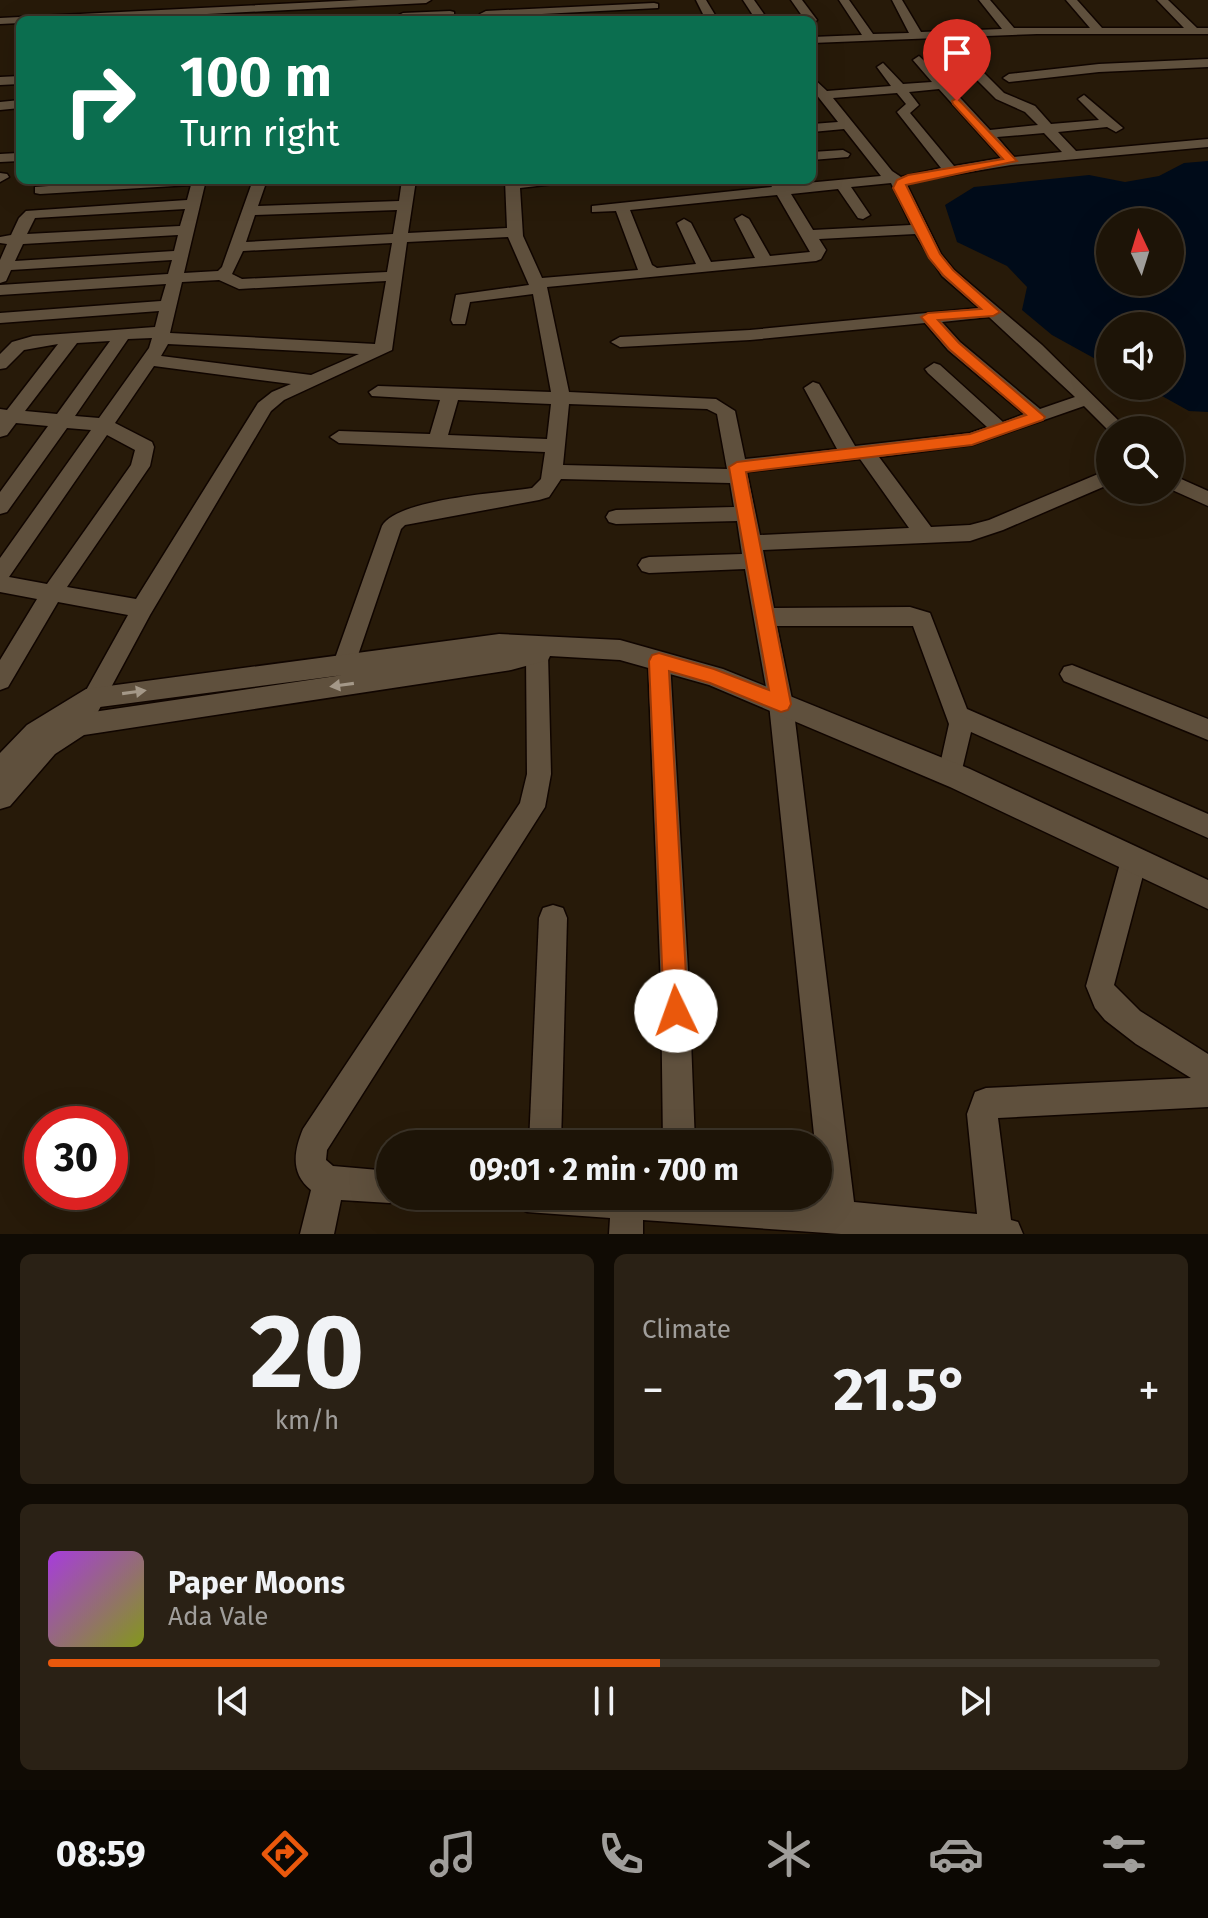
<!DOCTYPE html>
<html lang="en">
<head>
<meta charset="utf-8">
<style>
	body { margin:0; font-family:"Fira Sans",sans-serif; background:#2a2115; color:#f1f3f6; height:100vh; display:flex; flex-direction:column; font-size:30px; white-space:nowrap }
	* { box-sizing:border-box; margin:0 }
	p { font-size:26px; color:#a09e9b }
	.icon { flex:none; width:44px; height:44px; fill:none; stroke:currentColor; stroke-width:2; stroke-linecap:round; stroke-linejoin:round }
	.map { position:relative; height:1234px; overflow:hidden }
	.sheet { display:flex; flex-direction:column; gap:20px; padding:20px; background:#100b04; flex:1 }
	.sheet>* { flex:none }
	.top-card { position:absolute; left:16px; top:16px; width:800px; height:168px; border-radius:12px; box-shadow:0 8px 32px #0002,0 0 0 2px #3b3328; background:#0b6e4f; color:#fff; overflow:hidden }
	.needle { width:52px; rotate:356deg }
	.controls { position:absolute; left:1096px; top:208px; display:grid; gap:16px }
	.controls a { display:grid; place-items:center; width:88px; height:88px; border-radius:50%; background:#1d1407; box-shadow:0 8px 32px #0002,0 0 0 2px #3b3328; font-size:40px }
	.speed { position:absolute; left:24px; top:1106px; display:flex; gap:16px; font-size:40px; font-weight:700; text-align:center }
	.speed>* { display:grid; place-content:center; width:104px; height:104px; border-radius:50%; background:#1d1407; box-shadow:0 8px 32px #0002,0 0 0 2px #3b3328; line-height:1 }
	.speed .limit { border:12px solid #d22; background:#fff; color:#111 }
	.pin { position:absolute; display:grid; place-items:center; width:68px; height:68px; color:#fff; margin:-82px -34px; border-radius:50% 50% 50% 0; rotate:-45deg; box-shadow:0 0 8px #0007 }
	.pin .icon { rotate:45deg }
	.me { position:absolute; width:88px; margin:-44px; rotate:357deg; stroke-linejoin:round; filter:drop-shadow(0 0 6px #0008) }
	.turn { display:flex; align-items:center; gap:28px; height:168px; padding:0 32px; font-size:36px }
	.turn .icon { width:104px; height:104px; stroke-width:2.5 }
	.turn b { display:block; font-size:56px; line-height:68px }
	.big { font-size:60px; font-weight:700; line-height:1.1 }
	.sheet .tile { flex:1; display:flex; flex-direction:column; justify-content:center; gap:12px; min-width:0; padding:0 28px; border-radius:12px; background:#2a2115 }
	.sheet .dial { align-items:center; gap:0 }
	.dial b { font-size:104px; line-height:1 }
	.song { display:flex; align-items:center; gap:24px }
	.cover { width:96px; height:96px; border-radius:12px; background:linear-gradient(135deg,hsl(280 70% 55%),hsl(70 70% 35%)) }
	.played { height:8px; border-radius:4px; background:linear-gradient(90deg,#ea580c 55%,#3b3328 55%) }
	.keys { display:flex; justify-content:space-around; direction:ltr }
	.heat { display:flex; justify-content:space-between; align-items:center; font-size:44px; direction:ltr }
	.sheet .tiles { flex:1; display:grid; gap:20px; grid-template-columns:1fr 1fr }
	.tile:last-child { grid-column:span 2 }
	.trip { position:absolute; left:376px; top:1130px; width:456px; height:80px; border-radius:40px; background:#1d1407; box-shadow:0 8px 32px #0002,0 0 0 2px #3b3328; font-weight:700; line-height:80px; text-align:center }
	.tab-bar { display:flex; height:128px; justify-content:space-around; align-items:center; background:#0c0803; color:#a09e9b }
	.tab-bar .icon { width:56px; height:56px }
	.tab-bar .on { color:#ea580c }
	.tab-bar b { font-size:36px; color:#f1f3f6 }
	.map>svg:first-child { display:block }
	.water { fill:#000b19; fill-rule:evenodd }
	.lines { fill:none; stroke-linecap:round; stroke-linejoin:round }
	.street-casing { stroke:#100500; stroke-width:3 }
	.secondary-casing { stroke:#100500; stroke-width:3 }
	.street { fill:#5f503d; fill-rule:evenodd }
	.secondary { fill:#5f503d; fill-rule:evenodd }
	.oneway { fill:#a49888 }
	.route { fill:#ea580c; stroke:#983908; stroke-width:2 }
</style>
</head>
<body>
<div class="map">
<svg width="1208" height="1234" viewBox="0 0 1208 1234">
	<rect width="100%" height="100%" fill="#271a09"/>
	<path class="water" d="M1208,161V412L1189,411L1144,386H1170V326H1110V367L1052,335L1022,310L1027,287L1007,266L957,242L945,205L974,187L1089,175L1125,182L1159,176L1184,163ZM1110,222H1170V282H1110Z"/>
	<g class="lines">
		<g class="street-casing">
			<g id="street">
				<path d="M359,0H431L426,3L89,20H20V23L0,24V18Z"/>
				<path d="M696,0H706L718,20H706Z"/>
				<path d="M743,0H754L768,20H756Z"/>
				<path d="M791,0H802L817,20L815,22L805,20Z"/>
				<path d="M839,0H849L873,34L909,33L892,0H902L921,32L1002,29L979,0H990L1014,28H1090L1066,0H1077L1102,28H1184L1157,0H1168L1197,28H1208V34H1037L812,43V37L862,35Z"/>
				<path d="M654,3L658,4V8L486,17L480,14L486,11Z"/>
				<path d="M450,11L454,12V16L403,19L397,16L403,13Z"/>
				<path d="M919,56L945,81L968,80V86L951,88L990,130L1038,125L1025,112L996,99L967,70V64H975L1004,93L1035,106L1051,124L1099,120L1078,99L1084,95L1123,128L1116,132L1107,127L1058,132L1076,151L1208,139V147L1011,165L916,181L907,185L941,254L954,270L1042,345L1128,430L1110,432L1084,406L972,445L879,457L931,527L970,525L989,520L1110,469V484L1003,530L970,541L763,550L774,608L910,607L930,613L967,709L1208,814V838L971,732L959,782L950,785L941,782L938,774L949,724L913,626H777L793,704L854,1202L977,1214L967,1114L975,1092L986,1088L1191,1078L1136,1044L1105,1020L1095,1008L1086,986L1121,860L1125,851L1134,848L1143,851L1147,860L1114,985L1140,1011L1208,1054V1107L998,1118L1011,1220L1018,1222L1023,1234H841L643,1220V1234H609L610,1218L527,1212L516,1207L511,1196H764L821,1200L818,1144H815L769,704L745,569L649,573L642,571L638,565L642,559L649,557L742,554L737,521L616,524L609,522L606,517L609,512L616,510L734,507L730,483L561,479L549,497L539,500L405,525L401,529L355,664L352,671L344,673L336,671L333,664L382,526C397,499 500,493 532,488L541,479L545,452L339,443L330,437L339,431L430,434L440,400L372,396L369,392L378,386L551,392L533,294L470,302L465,324H453L451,320L456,295L529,285L508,237L407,242L392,350L284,400L271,411L150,615L94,719L86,722L78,719L74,712L128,615L58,602L8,687L0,690V660L37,599L0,592V558L91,430L67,428L7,512L0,514V492L48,426L16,423L7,435L0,437V409L7,410L58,344L24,350L6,368L0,369V354L12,342L33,336L155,327L159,311L0,323V313L161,301L166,284L0,295V285L168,274L172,260L11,270L6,281L0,283V260L7,244L0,243V237L11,235L19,218L26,211L187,200L191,185L40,194L35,193V187L131,180H206L184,273L218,271L222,267L253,180H267L258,206L399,201L402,180H416L408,233L507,228L505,180H561L554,184L520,188L523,236L542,278L638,270L616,211L592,212V206L772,187L768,180H782L785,185L881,176L844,129L812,132V124L838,122L812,89V77L827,91L891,86L877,67L883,63L903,84L932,82L913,60ZM939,89L1001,158L954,166L910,113L919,105L909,92ZM897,93L906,104L897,112L941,168L901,177L892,171L833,98ZM1044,133L1062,152L1014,157L997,137ZM891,183L911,225L813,230L791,194L838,189L858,218L863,219L870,215L851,187ZM777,195L810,252L770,256L749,219L742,215L735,219L755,258L711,262L691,223L684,219L677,223L696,264L657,268L652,265L630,210ZM185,209L180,226L27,234L35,218ZM397,210L393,234L246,242L255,215ZM915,234L942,276L979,308L750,330L620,337L611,342L620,347L750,340L925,323L948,350L1024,414L1003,422L940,365L934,363L925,369L928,373L987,427L970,433L855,446L819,384L813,382L804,388L837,449L745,459L735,411L716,399L569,392L547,287L816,261L821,259L826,250L819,239ZM178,235L174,251L15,261L23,244ZM392,243L387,272L242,279L232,274L243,251ZM219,280L239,289L386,281L375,344L170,333L182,282ZM989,317L1075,397L1040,409L960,342L942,322ZM152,338L149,348L99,418L75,416L128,339ZM110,341L57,414L25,411L77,343ZM168,344L359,354L311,375L161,356ZM154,366L291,384L272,392L258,403L136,599L67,587L150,466L154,447L152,442L115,423ZM458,400L551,404L547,439L448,435ZM569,404L707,409L717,414L727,469L563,465ZM107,435L135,450L131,465L47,584L9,577ZM860,459L909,528L760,535L747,472Z"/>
				<path d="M1208,59V67L1099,72L1009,82L1003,78L1009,74L1099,64Z"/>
				<path d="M20,76V84L0,85V77Z"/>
				<path d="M20,100V108L0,110V102Z"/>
				<path d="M843,150L850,154L848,157L812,160V152Z"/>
				<path d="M18,153L20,161L0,162V154Z"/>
				<path d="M0,173L7,174L9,177L0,182Z"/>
				<path d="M1170,474L1208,491V506L1170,489Z"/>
				<path d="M537,645L545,647L548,654L551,774L545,807L327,1150L326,1160L333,1166L390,1171V1196H402L390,1203L341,1200L334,1234H300L311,1190C290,1173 294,1151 303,1129L520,803L527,774L526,654L529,647Z"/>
				<path d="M659,652L667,654L670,661L689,987L695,1144H663L661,987L648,661L651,654Z"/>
				<path d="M1072,665L1208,719V740L1064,681L1060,674L1064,667Z"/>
				<path d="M553,905L563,908L567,918L561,1144H529L539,918L543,908Z"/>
			</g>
		</g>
		<g class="secondary-casing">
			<path id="secondary" d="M499,634L620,640L723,669L970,769L1208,880V909L950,787L709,685L620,660L550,656L548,660L511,670L84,735L55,754L10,806L0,809V753L27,725L86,689ZM343,675L93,712L100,707Z"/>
		</g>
		<use href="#street" class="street"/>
		<use href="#secondary" class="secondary"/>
	</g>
	<defs><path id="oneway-solid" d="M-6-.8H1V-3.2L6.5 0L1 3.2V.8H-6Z" transform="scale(2)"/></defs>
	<g class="oneway">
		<use href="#oneway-solid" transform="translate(342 685) rotate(172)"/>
		<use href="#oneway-solid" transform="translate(134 692) rotate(-8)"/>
	</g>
	<path class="route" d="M957,98L1017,161L906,185L940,254L953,270L1000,312L993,316L938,320L959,343L1045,417L1043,420L972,445L746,472L791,704L788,710L781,712L710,683L669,671L688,1011L685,1020L676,1023L667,1020L664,1011L649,661L652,655L659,653L714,669L769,690L729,467L737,462L970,434L1026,415L949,349L921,317L928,313L981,309L943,275L929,258L893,188L897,180L908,175L1003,159L953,104L952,101Z"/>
</svg>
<div class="controls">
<a><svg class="needle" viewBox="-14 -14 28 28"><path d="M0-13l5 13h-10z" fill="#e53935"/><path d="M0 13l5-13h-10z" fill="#a09e9b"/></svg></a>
<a><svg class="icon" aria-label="sound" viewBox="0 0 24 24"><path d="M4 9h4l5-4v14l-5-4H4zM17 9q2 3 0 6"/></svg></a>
<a><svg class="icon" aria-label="search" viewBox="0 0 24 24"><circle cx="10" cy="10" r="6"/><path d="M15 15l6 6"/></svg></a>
</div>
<div class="speed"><div class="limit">30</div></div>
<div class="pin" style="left:957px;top:101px;background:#d93025"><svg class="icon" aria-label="arrive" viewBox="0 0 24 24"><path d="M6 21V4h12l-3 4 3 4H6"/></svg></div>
<svg class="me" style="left:676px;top:1011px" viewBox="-20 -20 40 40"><circle r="19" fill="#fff"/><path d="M0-13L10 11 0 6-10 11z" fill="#ea580c"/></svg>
<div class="trip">09:01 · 2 min · 700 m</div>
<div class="top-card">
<div class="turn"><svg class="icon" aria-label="right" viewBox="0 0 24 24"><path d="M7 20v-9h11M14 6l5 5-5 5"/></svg><div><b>100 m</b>Turn right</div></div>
</div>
</div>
<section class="sheet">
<div class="tiles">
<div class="tile dial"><b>20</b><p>km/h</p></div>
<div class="tile"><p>Climate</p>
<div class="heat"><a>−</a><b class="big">21.5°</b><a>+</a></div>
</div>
<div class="tile">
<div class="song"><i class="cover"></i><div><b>Paper Moons</b><p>Ada Vale</p></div></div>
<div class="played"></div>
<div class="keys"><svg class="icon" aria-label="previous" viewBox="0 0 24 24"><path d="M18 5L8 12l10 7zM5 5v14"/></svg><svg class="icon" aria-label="pause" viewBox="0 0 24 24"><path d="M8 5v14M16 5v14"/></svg><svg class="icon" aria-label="next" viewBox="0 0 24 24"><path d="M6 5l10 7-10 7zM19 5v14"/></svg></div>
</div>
</div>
</section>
<nav class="tab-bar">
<b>08:59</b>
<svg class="icon on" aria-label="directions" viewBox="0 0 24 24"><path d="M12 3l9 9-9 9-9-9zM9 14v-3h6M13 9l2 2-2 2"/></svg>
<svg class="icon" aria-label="music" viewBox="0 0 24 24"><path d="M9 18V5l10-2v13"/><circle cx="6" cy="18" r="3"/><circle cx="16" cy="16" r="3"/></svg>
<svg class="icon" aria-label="phone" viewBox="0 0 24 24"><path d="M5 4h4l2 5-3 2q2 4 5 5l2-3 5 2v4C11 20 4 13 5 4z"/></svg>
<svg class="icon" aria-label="climate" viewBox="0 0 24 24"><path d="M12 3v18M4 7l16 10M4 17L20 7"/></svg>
<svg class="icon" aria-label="car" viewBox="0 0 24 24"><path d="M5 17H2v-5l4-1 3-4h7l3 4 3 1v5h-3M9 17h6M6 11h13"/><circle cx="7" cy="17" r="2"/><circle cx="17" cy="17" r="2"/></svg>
<svg class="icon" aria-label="filters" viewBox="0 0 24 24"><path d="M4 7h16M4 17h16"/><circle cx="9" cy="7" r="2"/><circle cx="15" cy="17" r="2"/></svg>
</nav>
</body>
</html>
